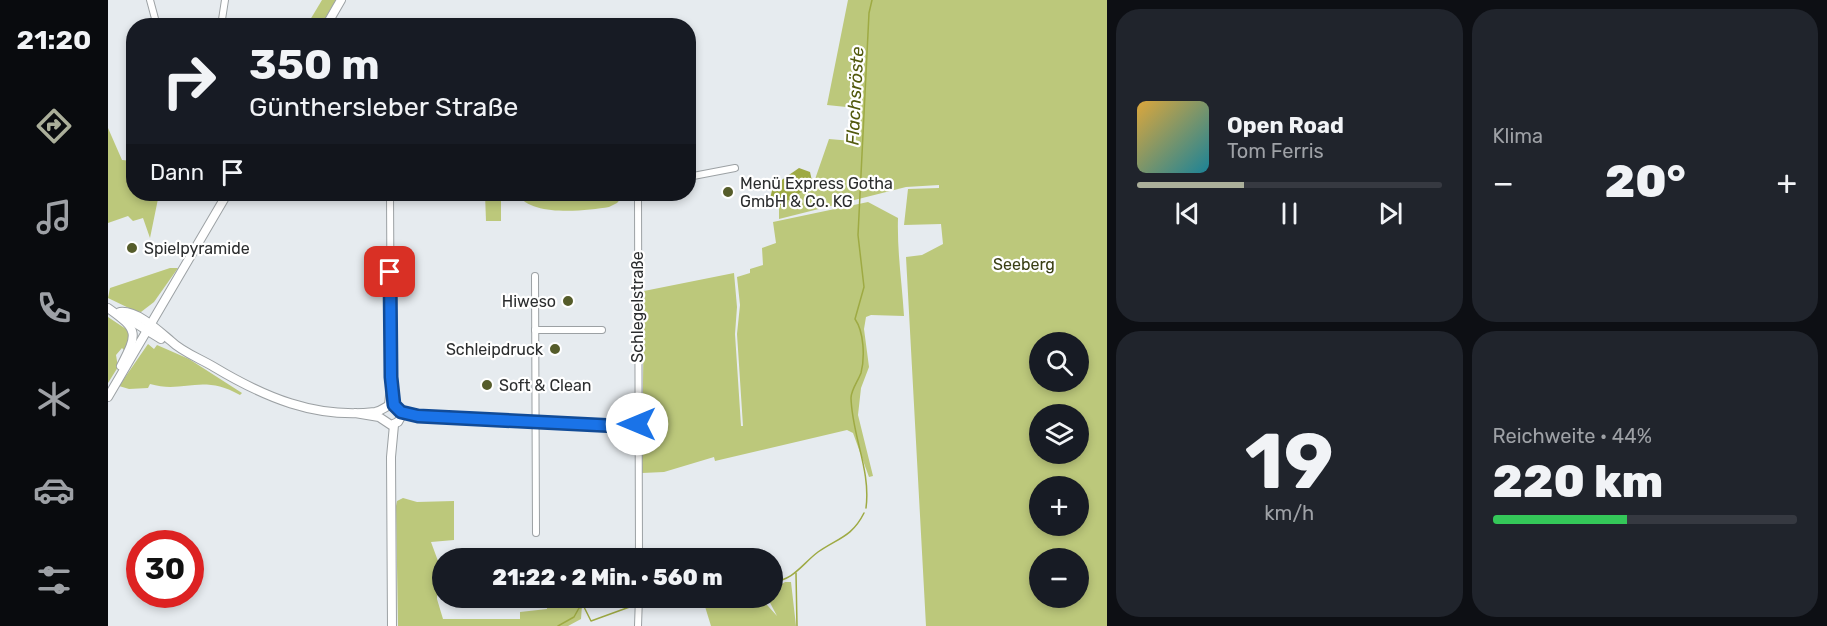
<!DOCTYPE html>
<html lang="de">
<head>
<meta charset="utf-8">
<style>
	body { margin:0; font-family:Rubik,sans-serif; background:#20242c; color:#f1f3f6; height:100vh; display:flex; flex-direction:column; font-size:22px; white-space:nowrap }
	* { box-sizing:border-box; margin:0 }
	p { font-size:20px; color:#9ea1a6 }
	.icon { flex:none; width:33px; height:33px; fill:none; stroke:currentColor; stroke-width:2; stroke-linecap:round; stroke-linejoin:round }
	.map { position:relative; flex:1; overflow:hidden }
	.details { display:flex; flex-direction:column; gap:9px; padding:9px; background:#0d0f14; width:720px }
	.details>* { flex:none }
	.hud { position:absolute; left:18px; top:18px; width:570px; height:183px; border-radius:24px; box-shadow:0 3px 9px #0003; background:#171b24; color:#f1f3f6; overflow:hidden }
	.fabs { position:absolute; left:921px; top:332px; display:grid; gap:12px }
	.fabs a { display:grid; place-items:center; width:60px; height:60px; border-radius:50%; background:#171b24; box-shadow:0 3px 9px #0003; font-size:30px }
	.speed { position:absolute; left:18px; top:530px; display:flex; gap:12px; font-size:30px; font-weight:700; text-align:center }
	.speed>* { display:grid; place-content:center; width:78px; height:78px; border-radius:50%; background:#171b24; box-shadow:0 3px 9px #0003; line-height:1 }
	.speed .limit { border:9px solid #d22; background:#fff; color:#111 }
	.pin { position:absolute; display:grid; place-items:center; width:51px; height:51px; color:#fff; margin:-26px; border-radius:12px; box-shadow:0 3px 9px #0006 }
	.me { position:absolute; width:66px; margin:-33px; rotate:270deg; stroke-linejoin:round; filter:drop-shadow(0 0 4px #0008) }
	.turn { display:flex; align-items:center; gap:21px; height:126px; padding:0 24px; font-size:27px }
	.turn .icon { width:78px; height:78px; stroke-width:2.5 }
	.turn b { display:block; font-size:42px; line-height:51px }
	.then { display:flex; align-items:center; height:57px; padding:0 24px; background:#0003; gap:12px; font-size:22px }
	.big { font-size:45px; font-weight:800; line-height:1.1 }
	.details .card { flex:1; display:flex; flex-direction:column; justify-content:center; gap:9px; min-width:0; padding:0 21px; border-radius:24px; background:#20242c }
	.details .dial { align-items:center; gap:0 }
	.dial b { font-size:78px; line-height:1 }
	.song { display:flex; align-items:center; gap:18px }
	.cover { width:72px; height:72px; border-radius:9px; background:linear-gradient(135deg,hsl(40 70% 55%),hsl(190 70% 35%)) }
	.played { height:6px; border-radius:3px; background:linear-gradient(90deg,#abaf9a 35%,#363941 35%) }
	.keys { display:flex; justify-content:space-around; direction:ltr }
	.heat { display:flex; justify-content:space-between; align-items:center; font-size:33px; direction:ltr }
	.charge { height:9px; border-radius:4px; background:linear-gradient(90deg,#34c759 44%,#363941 0) }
	.details .tiles { flex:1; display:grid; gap:9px; grid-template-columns:repeat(2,1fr) }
	.trip { position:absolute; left:324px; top:548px; width:351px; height:60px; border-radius:30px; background:#171b24; box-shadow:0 3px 9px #0003; font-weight:800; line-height:60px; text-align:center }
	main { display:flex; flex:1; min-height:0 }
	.menu { display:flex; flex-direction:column; width:108px; justify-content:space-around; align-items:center; background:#090b0e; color:#9ea1a6 }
	.menu .icon { width:42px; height:42px }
	.menu .current { color:#abaf9a }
	.menu b { font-size:27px; color:#f1f3f6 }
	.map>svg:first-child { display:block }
	.green { fill:#bcc87b; fill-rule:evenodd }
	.water { fill:#9eaa43 }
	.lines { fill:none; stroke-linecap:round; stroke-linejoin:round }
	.stream { stroke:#9eaa43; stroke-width:1.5 }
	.minor-casing { stroke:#9ca1a4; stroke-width:8 }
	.major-casing { stroke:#9ca1a4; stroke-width:10 }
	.minor { stroke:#fff; stroke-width:6 }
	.major { stroke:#fff; stroke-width:8 }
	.route-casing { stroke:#114b97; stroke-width:15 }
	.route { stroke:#1a73e8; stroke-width:10 }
	.poi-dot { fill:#555c2a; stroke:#fff; stroke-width:2 }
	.labels { text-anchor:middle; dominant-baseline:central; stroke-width:4.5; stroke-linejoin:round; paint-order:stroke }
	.poi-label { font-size:16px; fill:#2b2d2e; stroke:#fff; text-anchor:start }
	.park-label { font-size:16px; fill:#3a3f14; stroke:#fff }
	.street-label { font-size:16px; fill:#2b2d2e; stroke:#fff }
	.water-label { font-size:18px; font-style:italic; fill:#52590d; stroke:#fff }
</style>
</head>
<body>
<main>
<nav class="menu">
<b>21:20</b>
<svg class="icon current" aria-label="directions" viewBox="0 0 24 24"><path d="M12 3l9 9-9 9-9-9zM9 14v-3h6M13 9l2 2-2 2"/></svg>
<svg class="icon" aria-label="music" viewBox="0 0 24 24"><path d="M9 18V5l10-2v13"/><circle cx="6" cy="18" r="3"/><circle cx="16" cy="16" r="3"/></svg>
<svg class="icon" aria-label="phone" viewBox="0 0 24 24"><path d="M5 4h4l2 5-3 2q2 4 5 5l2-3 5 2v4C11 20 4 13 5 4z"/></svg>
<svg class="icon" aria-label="climate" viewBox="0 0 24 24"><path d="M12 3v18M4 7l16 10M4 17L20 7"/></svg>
<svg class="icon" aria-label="car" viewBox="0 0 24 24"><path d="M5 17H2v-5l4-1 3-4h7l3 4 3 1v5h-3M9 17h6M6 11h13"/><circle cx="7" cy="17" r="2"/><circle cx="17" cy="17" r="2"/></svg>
<svg class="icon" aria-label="filters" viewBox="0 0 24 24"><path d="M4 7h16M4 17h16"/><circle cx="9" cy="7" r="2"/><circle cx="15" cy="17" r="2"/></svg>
</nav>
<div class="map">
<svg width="999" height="626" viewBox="0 0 999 626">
	<rect width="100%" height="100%" fill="#e6ebef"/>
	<g class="green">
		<path d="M214,0H228L213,25H199Z"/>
		<path d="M740,0H999V626H818L798,257L814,255L835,244L833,224L796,225L800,189L831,188V185L798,187L671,219V206L705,185L721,139L744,141L748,108L719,105ZM932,342H970V381H932ZM932,414H970V453H932ZM932,486H970V525H932ZM932,558H970V597H932Z"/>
		<path d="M0,128L14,160L25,161L26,194H51L42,238L35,218L25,221L20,216L0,223Z"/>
		<path d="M377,194H393V221H378Z"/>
		<path d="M410,194H517L509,203L501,207C477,211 422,217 410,194Z"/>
		<path d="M760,202L790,218C789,252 794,283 796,316L763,315L758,317L756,329L761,367L753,388L750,415L765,476L761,477L745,433L739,430L607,461L606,457L556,472L534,473L536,291L626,273L629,307L627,334L633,426H635L629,334L632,305L629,277L642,273V269L655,265L654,248L668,243L665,222Z"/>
		<path d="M62,268H70L46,302L33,312L27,311L0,298L2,288Z"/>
		<path d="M0,317L18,329L24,337L17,351L14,348L8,355L10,367L0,383Z"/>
		<path d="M40,344L46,349L49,345L81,359L134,393L132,395C93,373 76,394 42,384L40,388L21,389L11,386Z"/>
		<path d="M295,498L309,502L346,501V540L323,542L330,561L329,599L335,619H412V612L439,609L438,597L499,598L474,605L473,619L460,626H290L288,506L289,501Z"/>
		<path d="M677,582H683L688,626H603L595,600L615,597H652L669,616L659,597H664L665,590Z"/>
	</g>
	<path class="water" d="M691,168L702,172L705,185L671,206L662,199L665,186Z"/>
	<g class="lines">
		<g class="stream">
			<path d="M758,508C763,470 744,436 743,398C743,390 750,381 753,373C757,357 756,332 747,319L756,287L750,235L761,13L764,0"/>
			<path d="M688,573L689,626"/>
			<path d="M664,582C686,580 694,564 710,552C730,538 744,537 756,513"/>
			<path d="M534,603L563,597"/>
			<path d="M450,626L466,617L471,608L476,607L483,621L527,605"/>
		</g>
		<g class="minor-casing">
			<g id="minor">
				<path d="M42,0L49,26"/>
				<path d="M113,26L117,0"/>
				<path d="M580,177L627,168"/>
				<path d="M530,194L531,558"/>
				<path d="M427,276L428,533"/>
				<path d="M427,330H494"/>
				<path d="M285,387L286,405"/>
				<path d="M280,405L283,377L282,194"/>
				<path d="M293,412L310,416L529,427"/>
				<path d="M530,626L531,597"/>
			</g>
		</g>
		<g class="major-casing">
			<g id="major">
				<path d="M218,26L233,0"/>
				<path d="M0,308C31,330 30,333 13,366"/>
				<path d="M12,312C29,310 51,331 63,341C74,352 93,359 106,367C156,397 207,419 267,412C274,411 277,406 283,405L289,407L294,415L290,422L283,425L271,417L247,413"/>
				<path d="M19,318L53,339"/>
				<path d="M0,397L119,194"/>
				<path d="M284,626L283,457L286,425"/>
			</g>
		</g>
		<use href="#minor" class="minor"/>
		<use href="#major" class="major"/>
	</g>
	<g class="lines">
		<g class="route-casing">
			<path id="route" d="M282,272L283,377L286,405L293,412L310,416L529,427V424"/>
		</g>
		<use href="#route" class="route"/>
	</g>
	<g class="poi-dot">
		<circle cx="620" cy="192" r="6"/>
		<circle cx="24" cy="248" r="6"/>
		<circle cx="460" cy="301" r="6"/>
		<circle cx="447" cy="349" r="6"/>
		<circle cx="379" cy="385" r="6"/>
	</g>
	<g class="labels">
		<g class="poi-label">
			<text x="632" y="183">Menü Express Gotha<tspan x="632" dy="18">GmbH &amp; Co. KG</tspan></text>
			<text x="36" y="248">Spielpyramide</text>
			<text x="448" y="301" text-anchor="end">Hiweso</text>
			<text x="435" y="349" text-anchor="end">Schleipdruck</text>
			<text x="391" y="385">Soft &amp; Clean</text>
		</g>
		<g class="park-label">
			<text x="916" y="264">Seeberg</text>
		</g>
		<g class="street-label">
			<text transform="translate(529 307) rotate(-90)">Schlegelstraße</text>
		</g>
		<g class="water-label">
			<text transform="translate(747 96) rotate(-87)">Flachsröste</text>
		</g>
	</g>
</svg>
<div class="fabs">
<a><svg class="icon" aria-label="search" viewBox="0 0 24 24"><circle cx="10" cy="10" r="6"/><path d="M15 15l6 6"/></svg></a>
<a><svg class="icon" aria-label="layers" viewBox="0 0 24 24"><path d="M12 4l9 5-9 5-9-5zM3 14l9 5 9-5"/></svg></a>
<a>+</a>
<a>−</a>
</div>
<div class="speed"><div class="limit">30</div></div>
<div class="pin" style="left:282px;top:272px;background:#d93025"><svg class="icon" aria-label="arrive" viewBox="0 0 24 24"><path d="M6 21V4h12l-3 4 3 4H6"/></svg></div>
<svg class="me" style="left:529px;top:424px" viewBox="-20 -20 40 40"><circle r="19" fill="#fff"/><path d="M0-13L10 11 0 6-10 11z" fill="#1a73e8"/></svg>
<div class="trip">21:22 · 2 Min. · 560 m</div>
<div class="hud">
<div class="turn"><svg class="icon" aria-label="right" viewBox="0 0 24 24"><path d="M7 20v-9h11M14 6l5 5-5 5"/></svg><div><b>350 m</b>Günthersleber Straße</div></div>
<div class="then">Dann<svg class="icon" aria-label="arrive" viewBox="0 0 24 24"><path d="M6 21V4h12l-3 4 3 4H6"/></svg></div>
</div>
</div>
<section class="details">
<div class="tiles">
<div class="card">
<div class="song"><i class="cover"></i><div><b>Open Road</b><p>Tom Ferris</p></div></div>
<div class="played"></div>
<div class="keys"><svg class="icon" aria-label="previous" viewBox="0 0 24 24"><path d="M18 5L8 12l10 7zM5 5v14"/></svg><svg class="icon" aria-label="pause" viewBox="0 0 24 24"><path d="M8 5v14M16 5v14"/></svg><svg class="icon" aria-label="next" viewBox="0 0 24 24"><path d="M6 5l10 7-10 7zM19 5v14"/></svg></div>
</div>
<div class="card"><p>Klima</p>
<div class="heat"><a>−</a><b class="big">20°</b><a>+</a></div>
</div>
<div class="card dial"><b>19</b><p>km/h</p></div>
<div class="card"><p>Reichweite · 44%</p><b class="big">220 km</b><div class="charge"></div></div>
</div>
</section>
</main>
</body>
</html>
